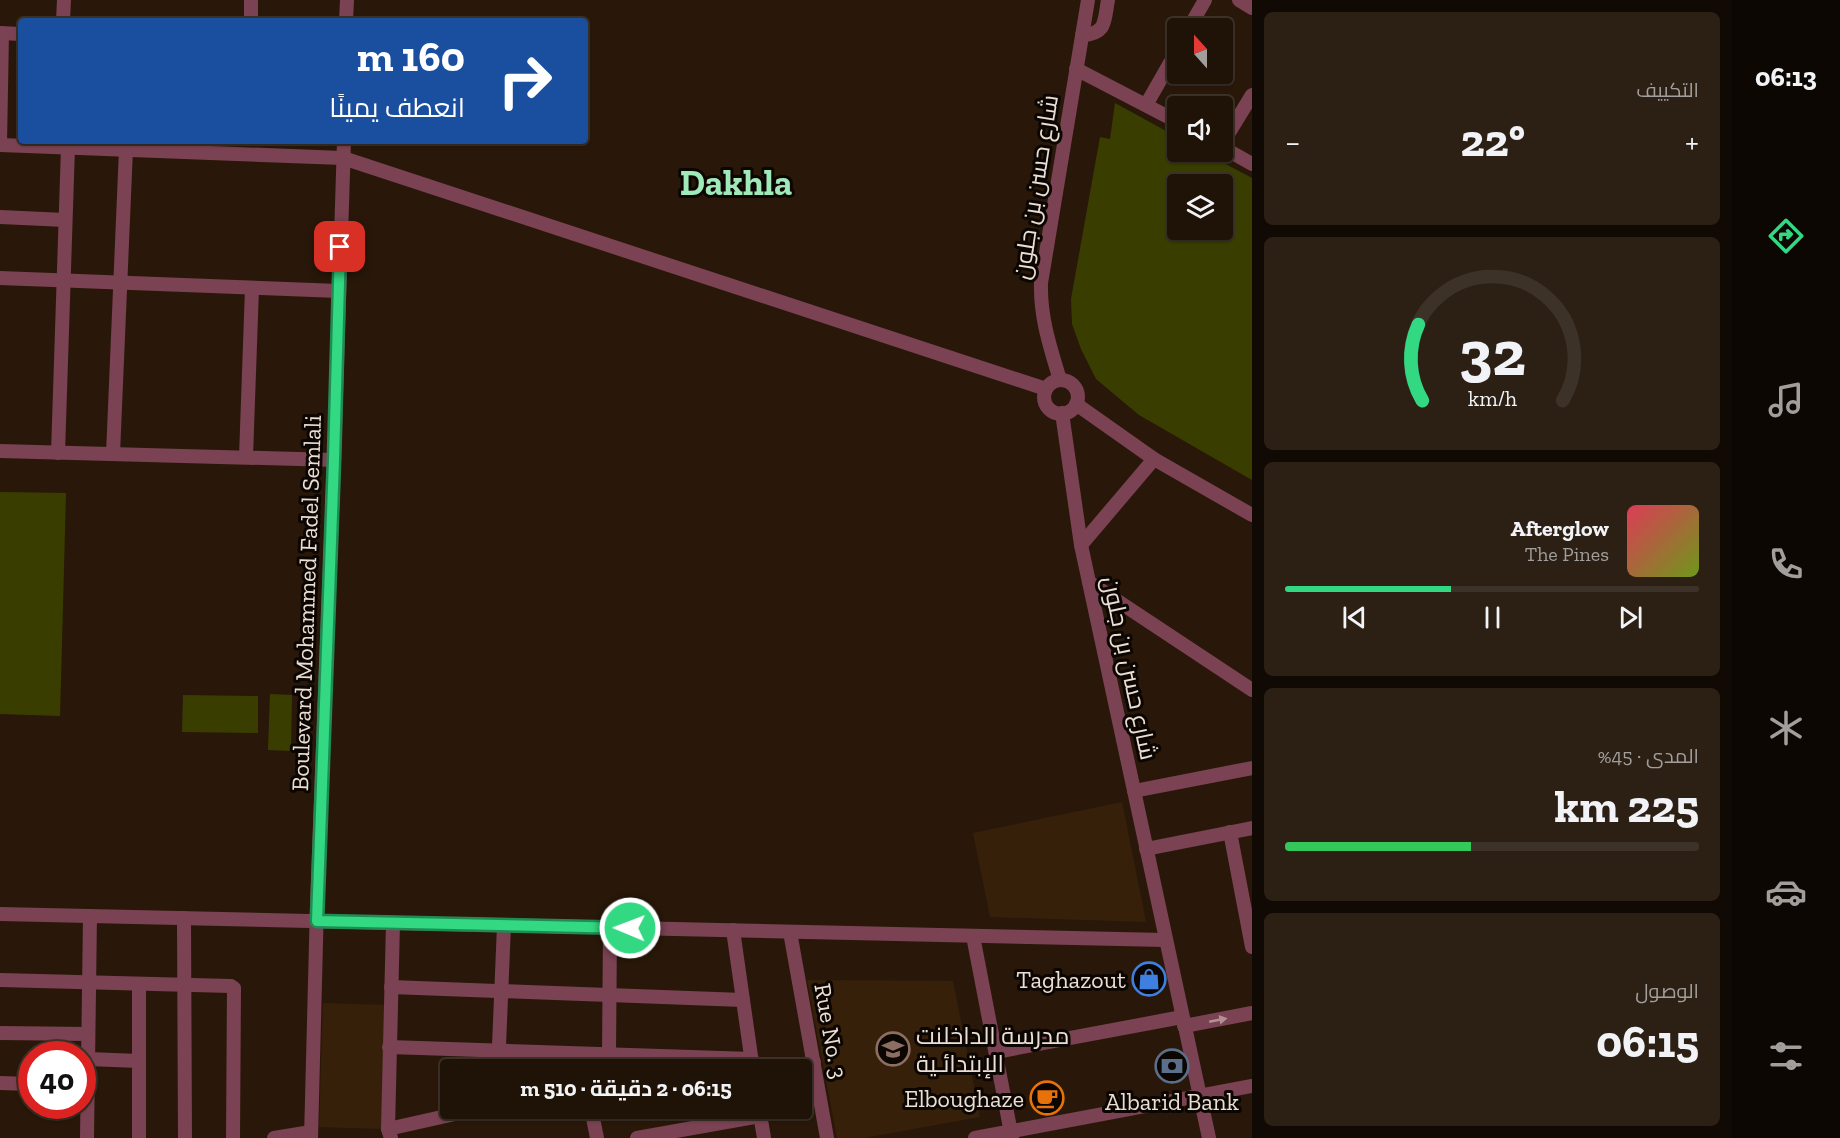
<!DOCTYPE html>
<html lang="ar">
<head>
<meta charset="utf-8">
<style>
	body { margin:0; font-family:"Zilla Slab",Cairo,serif; background:#2c2015; color:#f1f3f6; direction:rtl; height:100vh; display:flex; flex-direction:column; font-size:22px; white-space:nowrap }
	* { box-sizing:border-box; margin:0 }
	p { font-size:20px; color:#a19e9b }
	.icon { flex:none; width:33px; height:33px; fill:none; stroke:currentColor; stroke-width:2; stroke-linecap:round; stroke-linejoin:round }
	.map { position:relative; flex:1; overflow:hidden; direction:ltr }
	.drawer { display:flex; flex-direction:column; gap:12px; padding:12px; background:#110a04; width:480px }
	.drawer>* { flex:none }
	.guide { position:absolute; left:18px; top:18px; width:570px; height:126px; border-radius:6px; box-shadow:0 2px 4px #0004,0 0 0 2px #3c3228; direction:rtl; background:#1a4fa0; color:#fff; overflow:hidden }
	.needle { width:39px; rotate:339deg }
	.controls { position:absolute; left:1167px; top:18px; display:grid; gap:12px }
	.controls a { display:grid; place-items:center; width:66px; height:66px; border-radius:6px; background:#1f1207; box-shadow:0 2px 4px #0004,0 0 0 2px #3c3228; font-size:30px }
	.speed { position:absolute; left:18px; top:1041px; display:flex; gap:12px; font-size:30px; font-weight:700; text-align:center }
	.speed>* { display:grid; place-content:center; width:78px; height:78px; border-radius:50%; background:#1f1207; box-shadow:0 2px 4px #0004,0 0 0 2px #3c3228; line-height:1 }
	.speed .limit { border:9px solid #d22; background:#fff; color:#111 }
	.pin { position:absolute; display:grid; place-items:center; width:51px; height:51px; color:#fff; margin:-26px; border-radius:12px; box-shadow:0 3px 9px #0006 }
	.me { position:absolute; width:66px; margin:-33px; rotate:271deg; stroke-linejoin:round; filter:drop-shadow(0 0 4px #0008) }
	.turn { display:flex; align-items:center; gap:21px; height:126px; padding:0 24px; font-size:27px }
	.turn .icon { width:78px; height:78px; stroke-width:2.5 }
	.turn b { display:block; font-size:42px; line-height:51px }
	.big { font-size:45px; font-weight:700; line-height:1.1 }
	.drawer .widget { flex:1; display:flex; flex-direction:column; justify-content:center; gap:9px; min-width:0; padding:0 21px; border-radius:9px; background:#2c2015 }
	.drawer .dial { align-items:center; gap:0 }
	.dial svg { height:156px; overflow:visible; fill:none; stroke:#3c3228; stroke-width:7; stroke-linecap:round; text-anchor:middle }
	.dial text { fill:#f1f3f6; stroke:none }
	.song { display:flex; align-items:center; gap:18px }
	.cover { width:72px; height:72px; border-radius:9px; background:linear-gradient(135deg,hsl(350 70% 55%),hsl(80 70% 35%)) }
	.played { height:6px; border-radius:3px; background:linear-gradient(90deg,#32d882 40%,#3c3228 40%) }
	.keys { display:flex; justify-content:space-around; direction:ltr }
	.heat { display:flex; justify-content:space-between; align-items:center; font-size:33px; direction:ltr }
	.charge { height:9px; border-radius:4px; background:linear-gradient(90deg,#34c759 45%,#3c3228 0) }
	.trip { position:absolute; left:440px; top:1059px; width:372px; height:60px; border-radius:6px; background:#1f1207; box-shadow:0 2px 4px #0004,0 0 0 2px #3c3228; font-weight:700; line-height:60px; text-align:center; direction:rtl }
	main { display:flex; flex:1; min-height:0 }
	.tabs { display:flex; flex-direction:column; width:108px; justify-content:space-around; align-items:center; background:#0c0703; color:#a19e9b }
	.tabs .icon { width:42px; height:42px }
	.tabs .active { color:#32d882 }
	.tabs b { font-size:27px; color:#f1f3f6 }
	.map>svg:first-child { display:block }
	.built { fill:#36200a }
	.green { fill:#393e00; fill-rule:evenodd }
	.lines { fill:none; stroke-linecap:round; stroke-linejoin:round }
	.minor { stroke:#7b4253; stroke-width:14 }
	.oneway { fill:#b39094 }
	.route-casing { stroke:#208c54; stroke-width:15 }
	.route { stroke:#32d882; stroke-width:10 }
	.labels { text-anchor:middle; dominant-baseline:central; stroke-width:6; stroke-linejoin:round; paint-order:stroke }
	.street-label { font-size:24px; fill:#ebdfd5; stroke:#0c0602 }
	.poi-label { font-size:24px; fill:#ebdfd5; stroke:#0c0602; text-anchor:end }
	.town-label { font-size:36px; font-weight:bold; fill:#a0eab9; stroke:#0c0602 }
</style>
</head>
<body>
<main>
<nav class="tabs">
<b>06:13</b>
<svg class="icon active" aria-label="directions" viewBox="0 0 24 24"><path d="M12 3l9 9-9 9-9-9zM9 14v-3h6M13 9l2 2-2 2"/></svg>
<svg class="icon" aria-label="music" viewBox="0 0 24 24"><path d="M9 18V5l10-2v13"/><circle cx="6" cy="18" r="3"/><circle cx="16" cy="16" r="3"/></svg>
<svg class="icon" aria-label="phone" viewBox="0 0 24 24"><path d="M5 4h4l2 5-3 2q2 4 5 5l2-3 5 2v4C11 20 4 13 5 4z"/></svg>
<svg class="icon" aria-label="climate" viewBox="0 0 24 24"><path d="M12 3v18M4 7l16 10M4 17L20 7"/></svg>
<svg class="icon" aria-label="car" viewBox="0 0 24 24"><path d="M5 17H2v-5l4-1 3-4h7l3 4 3 1v5h-3M9 17h6M6 11h13"/><circle cx="7" cy="17" r="2"/><circle cx="17" cy="17" r="2"/></svg>
<svg class="icon" aria-label="filters" viewBox="0 0 24 24"><path d="M4 7h16M4 17h16"/><circle cx="9" cy="7" r="2"/><circle cx="15" cy="17" r="2"/></svg>
</nav>
<section class="drawer">
<div class="widget"><p>التكييف</p>
<div class="heat"><a>−</a><b class="big">22°</b><a>+</a></div>
</div>
<div class="widget dial"><svg viewBox="0 0 100 80">
<path d="M14 69A42 42 0 1 1 86 69"/>
<path d="M14 69A42 42 0 0 1 12 30" stroke="#32d882"/>
<text x="50" y="56" font-size="32" font-weight="700">32</text>
<text x="50" y="72" font-size="11">km/h</text>
</svg></div>
<div class="widget">
<div class="song"><i class="cover"></i><div><b>Afterglow</b><p>The Pines</p></div></div>
<div class="played"></div>
<div class="keys"><svg class="icon" aria-label="previous" viewBox="0 0 24 24"><path d="M18 5L8 12l10 7zM5 5v14"/></svg><svg class="icon" aria-label="pause" viewBox="0 0 24 24"><path d="M8 5v14M16 5v14"/></svg><svg class="icon" aria-label="next" viewBox="0 0 24 24"><path d="M6 5l10 7-10 7zM19 5v14"/></svg></div>
</div>
<div class="widget"><p>المدى · 45%</p><b class="big">225 km</b><div class="charge"></div></div>
<div class="widget"><p>الوصول</p><b class="big">06:15</b></div>
</section>
<div class="map">
<svg width="1252" height="1138" viewBox="0 0 1252 1138">
	<rect width="100%" height="100%" fill="#291809"/>
	<g class="built">
		<path d="M1122,802L1146,922L990,917L973,833Z"/>
		<path d="M807,980L953,981L980,1117L864,1138H837Z"/>
		<path d="M323,1003L386,1005L382,1129L319,1127Z"/>
	</g>
	<g class="green">
		<path d="M1115,103L1177,137L1178,152H1203L1252,178V480L1139,415L1096,379L1081,349L1072,324L1071,299L1100,137L1110,139ZM1178,184H1222V230H1178Z"/>
		<path d="M0,492L66,493L60,716L0,714Z"/>
		<path d="M270,694L292,695L291,751L268,750Z"/>
		<path d="M183,695L258,696V733L182,732Z"/>
	</g>
	<g class="lines">
		<g class="minor">
			<path d="M1239,0L1252,8"/>
			<path d="M63,21L64,0"/>
			<path d="M251,21V0"/>
			<path d="M346,21L347,0"/>
			<path d="M1189,28L1205,0"/>
			<path d="M0,33L21,34"/>
			<path d="M1082,35C1107,34 1104,21 1108,0"/>
			<path d="M1076,69L1178,122"/>
			<path d="M1146,105L1178,49"/>
			<path d="M1222,144L1252,95"/>
			<path d="M0,145L343,158L1046,389"/>
			<path d="M0,145L2,33"/>
			<path d="M1222,147L1252,164"/>
			<path d="M0,217L65,220"/>
			<path d="M0,278L339,291"/>
			<path d="M1060,380C1050,347 1040,317 1041,283L1088,0"/>
			<circle cx="1061" cy="397" r="17"/>
			<path d="M1076,404L1154,459L1252,515"/>
			<path d="M1062,413L1081,545L1209,1138"/>
			<path d="M0,451L334,460"/>
			<path d="M58,453L68,147"/>
			<path d="M113,454L126,149"/>
			<path d="M246,457L252,288"/>
			<path d="M1081,545L1154,459"/>
			<path d="M1089,582L1252,690"/>
			<path d="M1134,791L1252,768"/>
			<path d="M1230,832L1252,947"/>
			<path d="M1146,849L1252,828"/>
			<path d="M0,914L1165,940"/>
			<path d="M184,918L185,1138"/>
			<path d="M733,930L753,1070"/>
			<path d="M790,932L827,1138"/>
			<path d="M973,936L1012,1138"/>
			<path d="M0,980L231,986L234,988L233,1138"/>
			<path d="M139,984V1138"/>
			<path d="M391,987L743,1000"/>
			<path d="M1184,1026L1252,1013"/>
			<path d="M0,1033L88,1034"/>
			<path d="M389,1047L752,1059"/>
			<path d="M996,1052L1182,1017"/>
			<path d="M609,1054L610,928"/>
			<path d="M88,1059L139,1061"/>
			<path d="M498,1070L504,925"/>
			<path d="M651,1070L687,1061"/>
			<path d="M774,1070L814,1062"/>
			<path d="M0,1083L32,1084"/>
			<path d="M591,1108L597,1138"/>
			<path d="M759,1108L764,1138"/>
			<path d="M388,1129L482,1108"/>
			<path d="M87,1138L90,916"/>
			<path d="M274,1138L311,1132"/>
			<path d="M311,1138L317,904L334,460L344,141"/>
			<path d="M391,1138L388,1129L393,923"/>
			<path d="M637,1138L760,1116"/>
			<path d="M975,1138L1252,1086"/>
		</g>
	</g>
	<defs><path id="oneway-solid" d="M-6-.8H1V-3.2L6.5 0L1 3.2V.8H-6Z" transform="scale(1.5)"/></defs>
	<use class="oneway" href="#oneway-solid" transform="translate(1218 1020) rotate(-11)"/>
	<g class="lines">
		<g class="route-casing">
			<path id="route" d="M340,247L334,460L317,921L630,928"/>
		</g>
		<use href="#route" class="route"/>
	</g>
	<defs>
		<g id="shop-ring" transform="scale(1.725)"><circle r="9.5" fill="#0c0602" stroke="#3f7fe0" stroke-width="1.5"/><path d="M-5-2.5h2.3a2.7 3.5 0 0 1 5.4 0H5L5.5 6h-11ZM-1.5-2.5h3a1.5 2.3 0 0 0-3 0Z" fill="#3f7fe0"/></g>
		<g id="school-ring" transform="scale(1.725)"><circle r="9.5" fill="#0c0602" stroke="#8d6e63" stroke-width="1.5"/><path d="M0-5L7-2L0 1L-7-2ZM-4 1L0 2.5L4 1V4Q0 6-4 4Z" fill="#8d6e63"/></g>
		<g id="bank-ring" transform="scale(1.725)"><circle r="9.5" fill="#0c0602" stroke="#5c6f8a" stroke-width="1.5"/><path d="M-6-4H6V4H-6ZM0-2.3a2.3 2.3 0 1 0 0 4.6a2.3 2.3 0 1 0 0-4.6Z" fill="#5c6f8a"/></g>
		<g id="cafe-ring" transform="scale(1.725)"><circle r="9.5" fill="#0c0602" stroke="#e8710a" stroke-width="1.5"/><path d="M-5.5-4.5H6V0H3Q3 3.5 0 3.5H-2.5Q-5.5 3.5-5.5 0ZM3-3.2v2h1.7v-2ZM-6 4.5H4V6H-6Z" fill="#e8710a"/></g>
	</defs>
	<g fill-rule="evenodd">
		<use href="#shop-ring" x="1149" y="979"/>
		<use href="#school-ring" x="893" y="1049"/>
		<use href="#bank-ring" x="1172" y="1066"/>
		<use href="#cafe-ring" x="1047" y="1098"/>
	</g>
	<g class="labels">
		<g class="street-label">
			<text transform="translate(1035 187) rotate(-81)">شارع حسن بن جلون</text>
			<text transform="translate(306 603) rotate(-88)">Boulevard Mohammed Fadel Semlali</text>
			<text transform="translate(1130 668) rotate(78)">شارع حسن بن جلون</text>
			<text transform="translate(831 1031) rotate(80)">Rue No. 3</text>
		</g>
		<g class="poi-label">
			<text x="1126" y="979">Taghazout</text>
			<text x="916" y="1035" text-anchor="start">مدرسة الداخلنت<tspan x="916" dy="28">الإبتدائـية</tspan></text>
			<text x="1024" y="1098">Elboughaze</text>
			<text x="1172" y="1101" text-anchor="middle">Albarid Bank</text>
		</g>
		<g class="town-label">
			<text x="736" y="182">Dakhla</text>
		</g>
	</g>
</svg>
<div class="controls">
<a><svg class="needle" viewBox="-14 -14 28 28"><path d="M0-13l5 13h-10z" fill="#e53935"/><path d="M0 13l5-13h-10z" fill="#a19e9b"/></svg></a>
<a><svg class="icon" aria-label="sound" viewBox="0 0 24 24"><path d="M4 9h4l5-4v14l-5-4H4zM17 9q2 3 0 6"/></svg></a>
<a><svg class="icon" aria-label="layers" viewBox="0 0 24 24"><path d="M12 4l9 5-9 5-9-5zM3 14l9 5 9-5"/></svg></a>
</div>
<div class="speed"><div class="limit">40</div></div>
<div class="pin" style="left:340px;top:247px;background:#d93025"><svg class="icon" aria-label="arrive" viewBox="0 0 24 24"><path d="M6 21V4h12l-3 4 3 4H6"/></svg></div>
<svg class="me" style="left:630px;top:928px" viewBox="-20 -20 40 40"><circle r="17" fill="#32d882" stroke="#fff" stroke-width="3"/><path d="M0-11L8 9 0 5-8 9z" fill="#fff"/></svg>
<div class="trip">06:15 · 2 دقيقة · 510 m</div>
<div class="guide">
<div class="turn"><svg class="icon" aria-label="right" viewBox="0 0 24 24"><path d="M7 20v-9h11M14 6l5 5-5 5"/></svg><div><b>160 m</b>انعطف يمينًا</div></div>
</div>
</div>
</main>
</body>
</html>
